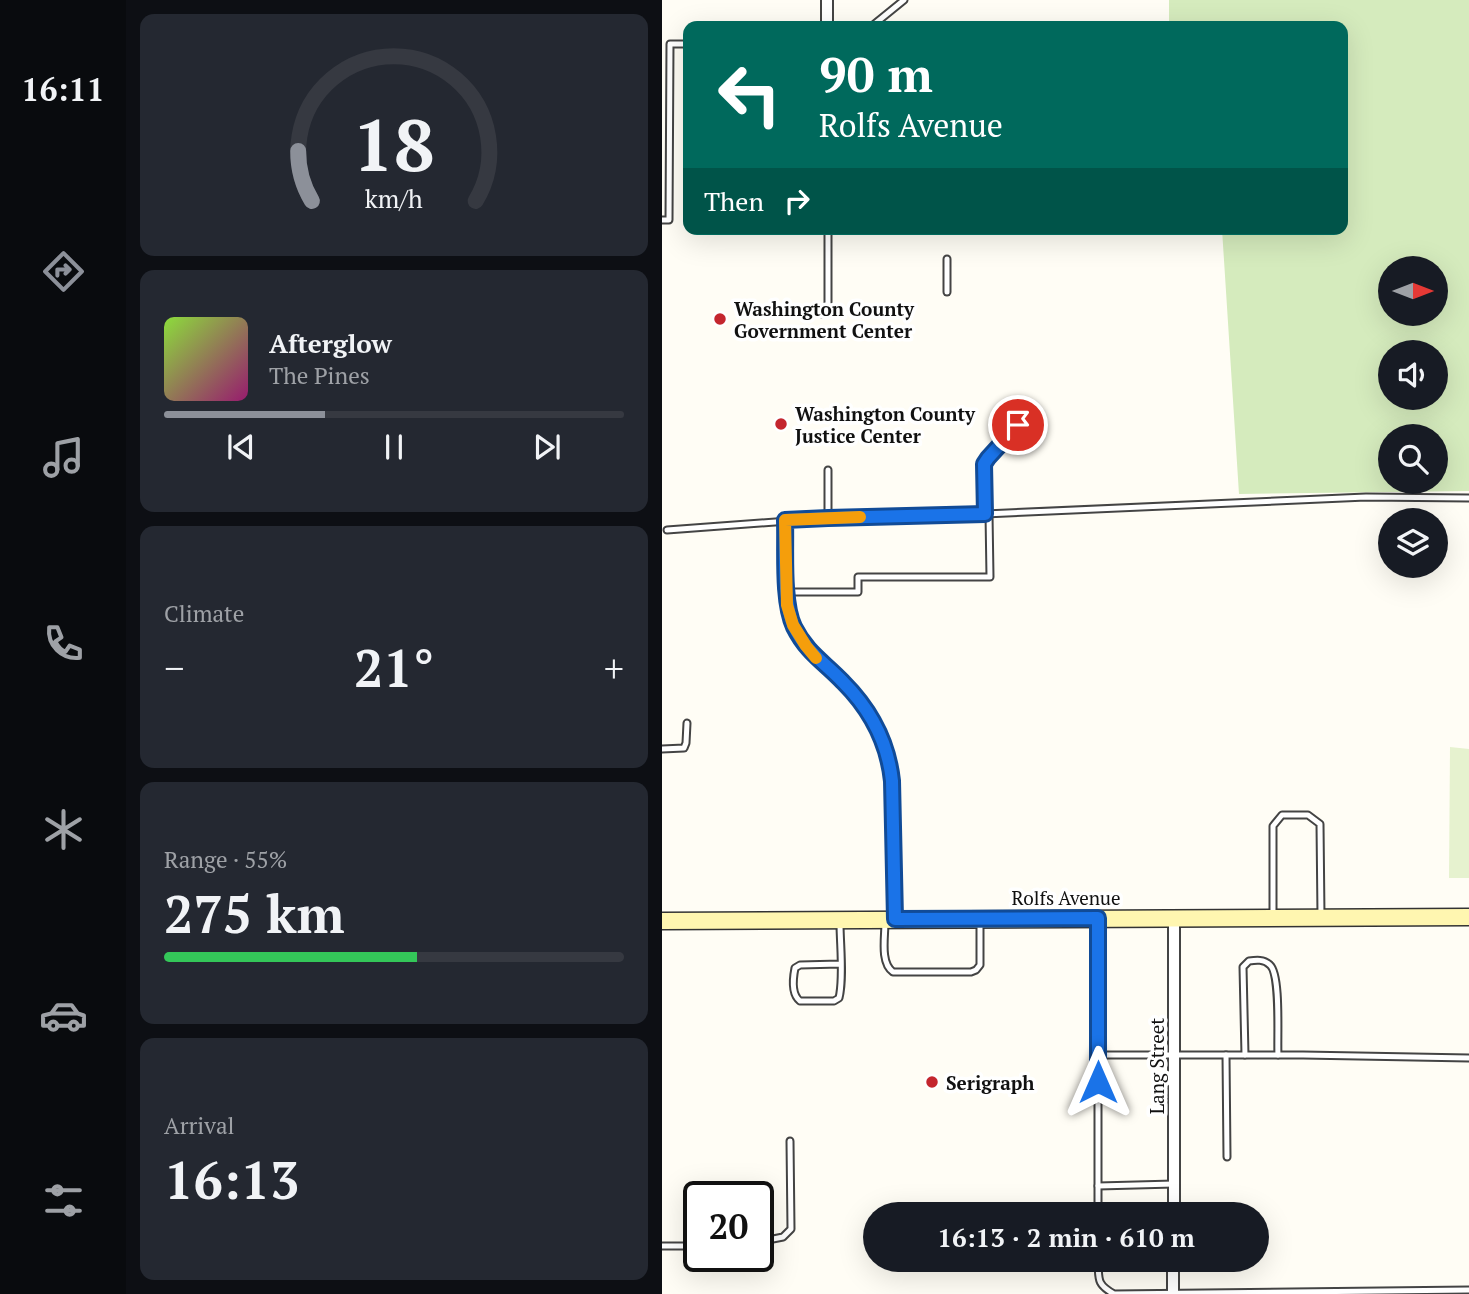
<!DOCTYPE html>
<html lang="en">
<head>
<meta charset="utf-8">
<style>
	body { margin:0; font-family:"PT Serif",serif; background:#242831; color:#f1f3f6; height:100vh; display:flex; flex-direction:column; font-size:26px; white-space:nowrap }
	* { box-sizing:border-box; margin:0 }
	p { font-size:23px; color:#9ea1a6 }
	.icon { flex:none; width:38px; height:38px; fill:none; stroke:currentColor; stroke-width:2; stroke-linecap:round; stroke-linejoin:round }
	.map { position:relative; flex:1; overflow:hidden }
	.details { display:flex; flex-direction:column; gap:14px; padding:14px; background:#0d0f14; width:536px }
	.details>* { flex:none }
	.top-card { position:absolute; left:21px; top:21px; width:665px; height:214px; border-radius:14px; box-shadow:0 7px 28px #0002; background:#00695c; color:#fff; overflow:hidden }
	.needle { width:46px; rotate:90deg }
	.buttons { position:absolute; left:716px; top:256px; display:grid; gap:14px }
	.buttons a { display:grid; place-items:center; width:70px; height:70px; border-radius:50%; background:#171b24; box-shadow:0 7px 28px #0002; font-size:35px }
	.speed { position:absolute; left:21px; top:1181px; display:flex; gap:14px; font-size:35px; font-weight:700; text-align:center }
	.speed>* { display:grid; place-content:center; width:91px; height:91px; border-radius:50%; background:#171b24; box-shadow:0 7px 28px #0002; line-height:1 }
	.speed .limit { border:4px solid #111; border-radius:10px; background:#fff; color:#111 }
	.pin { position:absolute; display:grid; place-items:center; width:60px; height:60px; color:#fff; margin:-30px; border:4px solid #fff; border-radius:50%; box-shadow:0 2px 7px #0007 }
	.me { position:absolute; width:77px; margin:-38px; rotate:0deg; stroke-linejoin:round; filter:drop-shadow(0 0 5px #0008) }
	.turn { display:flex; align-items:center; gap:24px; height:147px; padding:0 21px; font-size:32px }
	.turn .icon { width:91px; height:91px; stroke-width:2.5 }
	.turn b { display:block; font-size:49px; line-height:60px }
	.then { display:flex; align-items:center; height:66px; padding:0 21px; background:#0003; gap:14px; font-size:26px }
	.big { font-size:52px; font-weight:600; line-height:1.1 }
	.details .card { flex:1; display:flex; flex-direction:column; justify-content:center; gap:10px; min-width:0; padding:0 24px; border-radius:14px; background:#242831 }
	.details .dial { align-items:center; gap:0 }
	.dial svg { height:182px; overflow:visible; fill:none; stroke:#363941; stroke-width:7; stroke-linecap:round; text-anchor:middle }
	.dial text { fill:#f1f3f6; stroke:none }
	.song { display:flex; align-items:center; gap:21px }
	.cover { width:84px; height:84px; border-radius:10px; background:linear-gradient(135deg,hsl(90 70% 55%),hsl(320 70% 35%)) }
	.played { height:7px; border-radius:4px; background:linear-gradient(90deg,#8c9099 35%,#363941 35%) }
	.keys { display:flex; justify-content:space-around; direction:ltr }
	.heat { display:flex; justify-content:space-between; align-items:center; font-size:38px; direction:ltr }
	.charge { height:10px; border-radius:5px; background:linear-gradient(90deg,#34c759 55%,#363941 0) }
	.trip { position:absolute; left:201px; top:1202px; width:406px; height:70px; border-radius:35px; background:#171b24; box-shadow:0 7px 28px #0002; font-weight:600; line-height:70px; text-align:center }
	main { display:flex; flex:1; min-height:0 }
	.menu { display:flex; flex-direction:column; width:126px; justify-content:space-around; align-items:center; background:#090b0e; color:#9ea1a6 }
	.menu .icon { width:49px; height:49px }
	.menu .active { color:#8c9099 }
	.menu b { font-size:32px; color:#f1f3f6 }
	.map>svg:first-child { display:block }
	.green { fill:#d5ebbd; fill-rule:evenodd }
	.pitch { fill:#e6f2cf }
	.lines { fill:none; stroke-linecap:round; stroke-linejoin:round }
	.lane-casing { stroke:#444; stroke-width:9 }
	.street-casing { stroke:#444; stroke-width:14 }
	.secondary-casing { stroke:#333; stroke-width:19 }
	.lane { stroke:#fff; stroke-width:5 }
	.street { stroke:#fff; stroke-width:10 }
	.secondary { stroke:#fff6b0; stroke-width:16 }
	.route-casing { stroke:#114b97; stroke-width:18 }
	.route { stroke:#1a73e8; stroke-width:12 }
	.slow { stroke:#f59e0b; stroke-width:12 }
	.poi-dot { fill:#c4262e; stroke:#fff; stroke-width:2.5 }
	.labels { text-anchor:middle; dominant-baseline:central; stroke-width:7; stroke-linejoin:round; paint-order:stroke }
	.poi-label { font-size:19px; font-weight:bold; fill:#111; stroke:#fff; text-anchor:start }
	.street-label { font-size:19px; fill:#111; stroke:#fff }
</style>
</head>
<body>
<main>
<nav class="menu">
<b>16:11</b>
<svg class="icon active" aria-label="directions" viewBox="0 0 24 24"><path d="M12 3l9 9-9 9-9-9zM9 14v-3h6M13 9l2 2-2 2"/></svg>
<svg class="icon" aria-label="music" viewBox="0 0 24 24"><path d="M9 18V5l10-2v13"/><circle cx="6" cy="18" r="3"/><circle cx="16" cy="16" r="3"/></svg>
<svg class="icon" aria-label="phone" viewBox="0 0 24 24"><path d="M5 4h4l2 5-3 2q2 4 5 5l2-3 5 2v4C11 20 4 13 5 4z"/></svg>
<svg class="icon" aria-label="climate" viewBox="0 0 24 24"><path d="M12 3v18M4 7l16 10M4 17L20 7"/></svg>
<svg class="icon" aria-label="car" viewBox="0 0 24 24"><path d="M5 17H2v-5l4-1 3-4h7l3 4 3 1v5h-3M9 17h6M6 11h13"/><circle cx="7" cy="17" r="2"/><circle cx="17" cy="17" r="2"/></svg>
<svg class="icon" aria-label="filters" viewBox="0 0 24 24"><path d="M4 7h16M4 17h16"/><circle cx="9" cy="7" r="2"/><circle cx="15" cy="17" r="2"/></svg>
</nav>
<section class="details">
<div class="card dial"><svg viewBox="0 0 100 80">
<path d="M14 69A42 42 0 1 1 86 69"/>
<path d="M14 69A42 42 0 0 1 8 47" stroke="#8c9099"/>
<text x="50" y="56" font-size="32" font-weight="700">18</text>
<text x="50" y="72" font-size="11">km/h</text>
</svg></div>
<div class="card">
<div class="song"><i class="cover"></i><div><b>Afterglow</b><p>The Pines</p></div></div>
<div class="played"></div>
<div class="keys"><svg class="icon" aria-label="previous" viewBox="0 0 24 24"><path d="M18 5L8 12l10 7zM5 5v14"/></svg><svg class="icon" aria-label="pause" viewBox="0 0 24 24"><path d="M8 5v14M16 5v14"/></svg><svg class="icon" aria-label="next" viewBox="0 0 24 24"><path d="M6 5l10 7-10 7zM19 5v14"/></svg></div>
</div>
<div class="card"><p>Climate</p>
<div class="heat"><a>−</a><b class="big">21°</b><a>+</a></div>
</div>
<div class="card"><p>Range · 55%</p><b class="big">275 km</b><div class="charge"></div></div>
<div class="card"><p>Arrival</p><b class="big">16:13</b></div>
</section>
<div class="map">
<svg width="808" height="1294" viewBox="0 0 808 1294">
	<rect width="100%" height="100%" fill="#fffdf5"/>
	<path class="green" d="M507,0H807V491L577,494L560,229H681V26H507ZM728,268H774V313H728ZM728,352H774V397H728ZM728,436H774V481H728Z"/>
	<path class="pitch" d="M788,747L807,749V878H787Z"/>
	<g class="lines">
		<g class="lane-casing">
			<g id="lane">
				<path d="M210,26L242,0"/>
				<path d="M0,220H7L8,44H26"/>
				<path d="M285,259V292"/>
				<path d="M120,314H166V229"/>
				<path d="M323,514L322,464L326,458L356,425"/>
				<path d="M166,518V470"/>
				<path d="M123,520C124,549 120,602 132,627C145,653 162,662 181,682C208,709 226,743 230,781L233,916"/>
				<path d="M5,530L166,518L323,514L704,497L808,498"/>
				<path d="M125,592H196V577H328L327,514"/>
				<path d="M0,749L22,748L24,743L25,723"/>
				<path d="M611,914V826L620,815H646L658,824L659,916"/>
				<path d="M436,921V1214"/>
				<path d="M223,922C223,937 218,963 231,972H309L314,970L318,965V921"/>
				<path d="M178,923C178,944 182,978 177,998L172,1001H138C129,994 131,978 133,968L138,965L178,964"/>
				<path d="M436,1055H641L808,1058"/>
				<path d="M564,1055L565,1157"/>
				<path d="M583,1055L581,967L587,961C594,960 602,959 608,965C619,975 615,1038 616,1055"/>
				<path d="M436,1186L512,1184"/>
				<path d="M96,1242L121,1237L129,1229L128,1141"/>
				<path d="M0,1246H37"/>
				<path d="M436,1260C437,1279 434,1284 452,1294L808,1290"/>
			</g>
		</g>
		<g class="street-casing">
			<g id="street">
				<path d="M165,0V26"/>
				<path d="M512,1214V917"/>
				<path d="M511,1294V1260"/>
			</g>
		</g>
		<g class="secondary-casing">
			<path id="secondary" d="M0,921L808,917"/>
		</g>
		<use href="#lane" class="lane"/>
		<use href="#street" class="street"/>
		<use href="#secondary" class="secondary"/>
	</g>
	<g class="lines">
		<g class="route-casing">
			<path id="route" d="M356,425L326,458L322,464L323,514L166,518L123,520C124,549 120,602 132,627C145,653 162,662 181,682C208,709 226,743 230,781L233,919L436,918V1082"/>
		</g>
		<use href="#route" class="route"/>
		<path class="slow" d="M154,658L144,646L131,625L125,605L123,520L198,517"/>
	</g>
	<g class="poi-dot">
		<circle cx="58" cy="319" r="7"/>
		<circle cx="119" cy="424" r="7"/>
		<circle cx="270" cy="1082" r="7"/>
	</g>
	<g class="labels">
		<g class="poi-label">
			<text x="72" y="308">Washington County<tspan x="72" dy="22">Government Center</tspan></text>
			<text x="133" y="413">Washington County<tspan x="133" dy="22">Justice Center</tspan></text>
			<text x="284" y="1082">Serigraph</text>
		</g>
		<g class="street-label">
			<text x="404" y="897">Rolfs Avenue</text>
			<text transform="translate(494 1066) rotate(-90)">Lang Street</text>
		</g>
	</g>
</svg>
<div class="buttons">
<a><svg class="needle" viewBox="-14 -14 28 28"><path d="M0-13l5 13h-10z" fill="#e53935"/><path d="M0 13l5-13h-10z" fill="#9ea1a6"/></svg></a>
<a><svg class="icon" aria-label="sound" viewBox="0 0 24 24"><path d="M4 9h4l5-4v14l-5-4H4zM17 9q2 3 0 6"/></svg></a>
<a><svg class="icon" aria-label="search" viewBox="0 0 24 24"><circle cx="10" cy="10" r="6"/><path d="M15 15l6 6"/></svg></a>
<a><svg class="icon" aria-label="layers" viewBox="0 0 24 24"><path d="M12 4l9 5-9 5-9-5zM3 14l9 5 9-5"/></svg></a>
</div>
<div class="speed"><div class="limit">20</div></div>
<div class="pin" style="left:356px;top:425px;background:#d93025"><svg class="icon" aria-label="arrive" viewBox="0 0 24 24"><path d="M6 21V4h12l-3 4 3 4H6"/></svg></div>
<svg class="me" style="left:436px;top:1082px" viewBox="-20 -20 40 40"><path d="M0-17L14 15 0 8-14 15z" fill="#1a73e8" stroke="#fff" stroke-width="4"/></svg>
<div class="trip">16:13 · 2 min · 610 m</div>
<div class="top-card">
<div class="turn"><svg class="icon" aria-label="left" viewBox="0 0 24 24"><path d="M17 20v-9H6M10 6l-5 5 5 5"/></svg><div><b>90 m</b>Rolfs Avenue</div></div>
<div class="then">Then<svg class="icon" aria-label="right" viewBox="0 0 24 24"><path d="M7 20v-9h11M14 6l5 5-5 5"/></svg></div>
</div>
</div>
</main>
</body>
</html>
